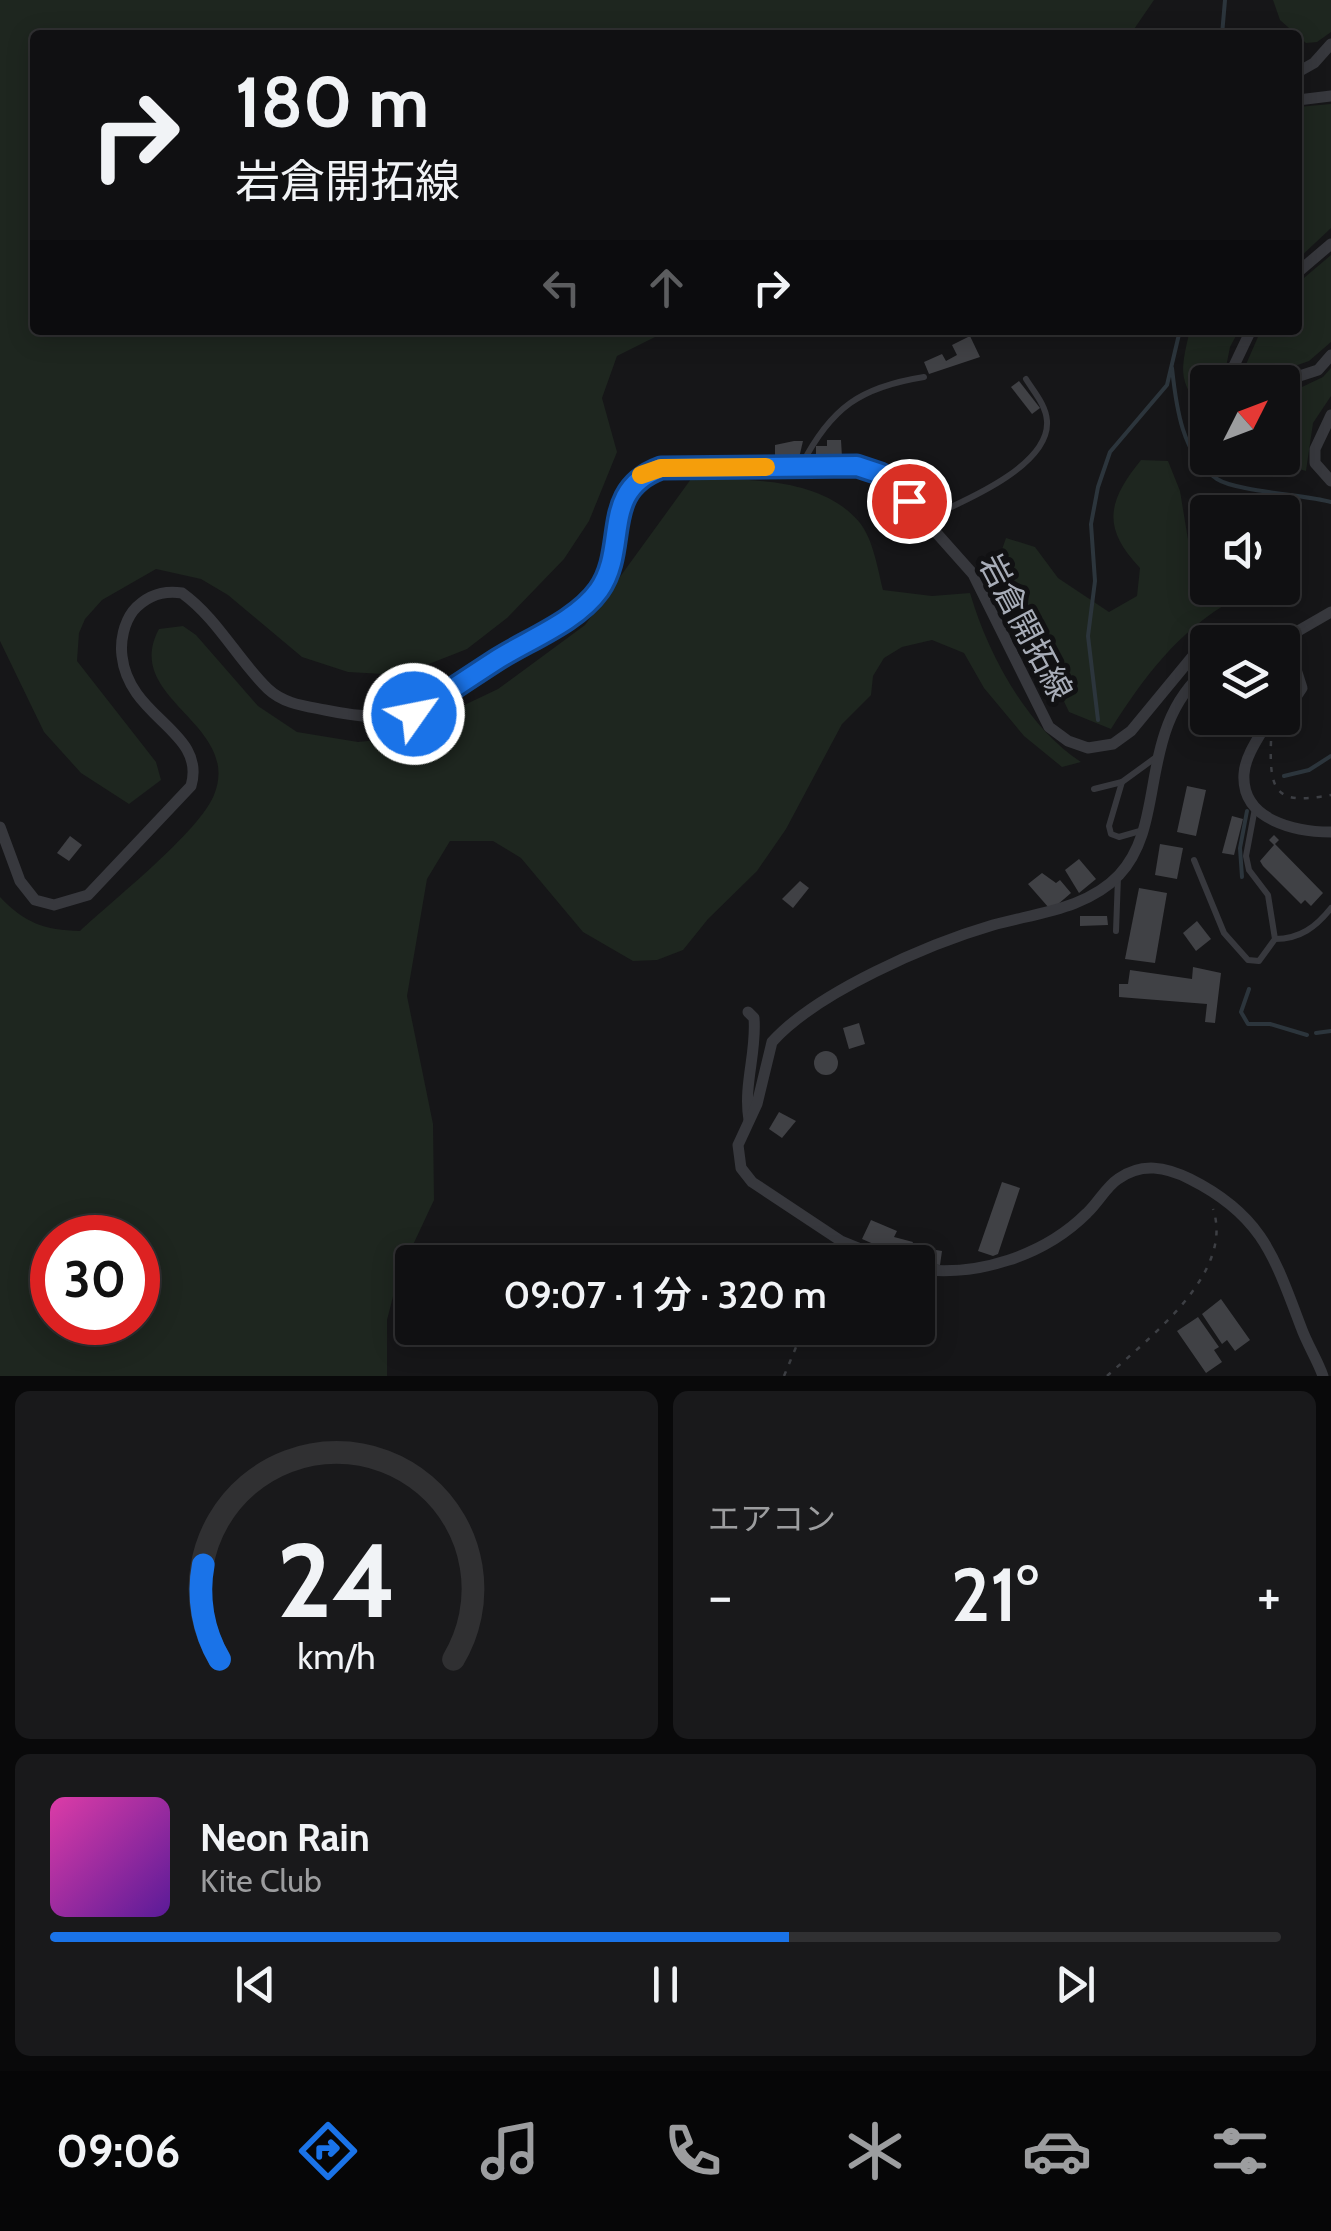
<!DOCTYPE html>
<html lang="ja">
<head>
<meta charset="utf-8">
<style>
	body { margin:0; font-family:Cabin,"Noto Sans JP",sans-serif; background:#19191b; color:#f1f3f6; height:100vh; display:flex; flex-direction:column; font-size:38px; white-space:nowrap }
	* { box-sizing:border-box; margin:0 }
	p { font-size:32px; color:#9c9d9f }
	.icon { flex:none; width:55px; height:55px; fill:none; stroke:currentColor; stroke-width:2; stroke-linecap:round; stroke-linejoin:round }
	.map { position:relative; height:1376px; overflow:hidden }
	.panel { display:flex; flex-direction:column; gap:15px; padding:15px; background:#09090a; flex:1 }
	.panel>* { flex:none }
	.guide { position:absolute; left:30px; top:30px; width:1272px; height:305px; border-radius:10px; box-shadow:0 5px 25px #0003,0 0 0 2px #303032; background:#101012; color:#f1f3f6; overflow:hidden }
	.needle { width:65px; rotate:48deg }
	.tools { position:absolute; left:1190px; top:365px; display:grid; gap:20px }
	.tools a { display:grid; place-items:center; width:110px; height:110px; border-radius:10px; background:#101012; box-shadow:0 5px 25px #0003,0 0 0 2px #303032; font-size:50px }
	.speed { position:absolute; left:30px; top:1215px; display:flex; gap:20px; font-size:50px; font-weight:700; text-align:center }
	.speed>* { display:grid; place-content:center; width:130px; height:130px; border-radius:50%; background:#101012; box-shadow:0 5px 25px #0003,0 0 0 2px #303032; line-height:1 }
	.speed .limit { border:15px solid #d22; background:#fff; color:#111 }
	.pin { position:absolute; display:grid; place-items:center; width:85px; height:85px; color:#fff; margin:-42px; border:5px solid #fff; border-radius:50%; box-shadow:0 2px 10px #0007 }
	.me { position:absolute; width:110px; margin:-55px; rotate:57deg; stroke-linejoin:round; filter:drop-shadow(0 0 8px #0008) }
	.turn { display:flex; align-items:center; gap:35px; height:210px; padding:0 40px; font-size:45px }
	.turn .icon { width:130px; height:130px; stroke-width:2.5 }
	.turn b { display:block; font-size:70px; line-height:85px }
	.lanes { display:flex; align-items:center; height:95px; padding:0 40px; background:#0003; justify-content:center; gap:50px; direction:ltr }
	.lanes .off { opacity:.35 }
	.big { font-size:75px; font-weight:600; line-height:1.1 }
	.panel .card { flex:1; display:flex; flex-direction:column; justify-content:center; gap:15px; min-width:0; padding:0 35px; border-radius:15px; background:#19191b }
	.panel .dial { align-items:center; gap:0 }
	.dial svg { height:260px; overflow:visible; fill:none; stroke:#303032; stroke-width:7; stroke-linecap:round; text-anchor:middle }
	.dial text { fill:#f1f3f6; stroke:none }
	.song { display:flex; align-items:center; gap:30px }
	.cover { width:120px; height:120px; border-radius:15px; background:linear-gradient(135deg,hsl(320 70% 55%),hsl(270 70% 35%)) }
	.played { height:10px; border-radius:5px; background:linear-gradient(90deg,#1a73e8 60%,#303032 60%) }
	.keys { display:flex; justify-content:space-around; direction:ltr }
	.heat { display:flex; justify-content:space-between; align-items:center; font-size:55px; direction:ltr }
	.panel .tiles { flex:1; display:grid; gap:15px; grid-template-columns:1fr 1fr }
	.card:last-child { grid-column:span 2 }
	.trip { position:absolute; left:395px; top:1245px; width:540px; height:100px; border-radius:10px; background:#101012; box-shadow:0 5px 25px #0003,0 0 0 2px #303032; font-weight:600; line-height:100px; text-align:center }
	.tab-bar { display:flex; height:160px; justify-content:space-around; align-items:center; background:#060607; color:#9c9d9f }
	.tab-bar .icon { width:70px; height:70px }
	.tab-bar .on { color:#1a73e8 }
	.tab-bar b { font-size:45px; color:#f1f3f6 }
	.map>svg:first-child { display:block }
	.green { fill:#1e261f; fill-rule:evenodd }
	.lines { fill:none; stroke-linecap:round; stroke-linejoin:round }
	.stream { stroke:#2c353c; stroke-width:4 }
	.building { fill:#404145 }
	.path { stroke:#3d3f44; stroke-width:2.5; stroke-dasharray:5 8; stroke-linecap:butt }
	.service { stroke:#37383d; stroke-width:6 }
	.minor { stroke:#37383d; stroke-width:11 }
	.route-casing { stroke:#114b97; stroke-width:25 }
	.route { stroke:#1a73e8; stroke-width:18 }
	.slow { stroke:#f59e0b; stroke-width:18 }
	.labels { text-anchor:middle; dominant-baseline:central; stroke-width:10; stroke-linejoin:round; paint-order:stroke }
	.street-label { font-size:32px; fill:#a8adb8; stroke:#111113 }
</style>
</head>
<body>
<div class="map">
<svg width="1331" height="1376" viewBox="0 0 1331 1376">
	<rect width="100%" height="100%" fill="#161618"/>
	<g class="green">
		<path d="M0,0H1154L1130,35H35V330H669L617,356L602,398L617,452L589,521L564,559L507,618L467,649L401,675L348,672L302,657L228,595L201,579L156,569L102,600L85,619L79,633L77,661L156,762L161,780L129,804L81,773L44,732L0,641Z"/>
		<path d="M1273,0H1331V32L1317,42L1306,43L1280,20Z"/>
		<path d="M1331,104V228L1298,259V107Z"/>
		<path d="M1331,255V342L1309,361L1255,380L1244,369L1261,330H1298V283Z"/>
		<path d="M1190,330H1239L1230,347L1223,382H1208L1207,418C1179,381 1179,375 1190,330Z"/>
		<path d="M1331,368V396L1313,423L1306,471L1261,458H1282L1283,396L1323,377Z"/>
		<path d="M1141,460L1168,461L1180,491L1193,570L1207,581L1208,588H1216L1233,600C1178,631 1144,677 1111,729L1069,712L998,561L1006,538L1035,547L1058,578L1109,612L1137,596L1140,568C1101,527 1108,501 1141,460Z"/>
		<path d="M691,479C747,479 822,477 860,523C873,539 878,570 883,590L932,596L970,593C988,654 1026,726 1081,762L1062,767L1024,736L984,688L964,653L932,640L902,647L884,658L873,676L871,695L842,724L786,829L757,871L708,919L683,950L657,960L633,961L583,932L521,858L493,841H450L427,879L407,996L433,1124L434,1200L398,1277L387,1320V1376H0V897C25,923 44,930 80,931C112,901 199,832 214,795C243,723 121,699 159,629L183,626L196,635L258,706L297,732L358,742L395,738L498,689L585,625ZM52,1238H138V1322H52Z"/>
	</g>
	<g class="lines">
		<g class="stream">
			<path d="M1222,35L1225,0"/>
			<path d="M1172,368C1176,406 1182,456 1217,479C1235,491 1305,495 1331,502"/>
			<path d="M1098,720L1088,636L1095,581L1091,524L1098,487L1110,452L1167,385L1180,330"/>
			<path d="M1284,776L1309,770L1331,756"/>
			<path d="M1242,877L1240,848L1247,811"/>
			<path d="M1249,989L1241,1012L1248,1024H1270L1307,1035"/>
			<path d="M1316,1033L1331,1031"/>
		</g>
	</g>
	<g class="building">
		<path d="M970,336L980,357L929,374L924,362L942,354L946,361L957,355L952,345Z"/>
		<path d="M1019,381L1040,408L1032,414L1011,387Z"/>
		<path d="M827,440H841L842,457H816V446H827Z"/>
		<path d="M794,441H803L799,458L775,457V445Z"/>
		<path d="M1187,786L1206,790L1196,836L1177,832Z"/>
		<path d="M1232,816L1243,819L1234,855L1222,853Z"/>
		<path d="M1274,835L1279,840L1275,844L1323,893L1311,906L1305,900L1301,904L1263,866L1260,861L1274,845L1269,840Z"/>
		<path d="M70,836L82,845L69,861L57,853Z"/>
		<path d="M1160,844L1183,848L1177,879L1155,875Z"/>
		<path d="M1079,859L1096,879L1079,893L1065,870Z"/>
		<path d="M1042,873L1056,883L1060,880L1071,893L1057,905L1049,908L1028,884Z"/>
		<path d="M800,881L809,888L793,908L782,899Z"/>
		<path d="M1139,888L1167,893L1155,963L1125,959Z"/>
		<path d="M1080,916H1107L1108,925L1080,926Z"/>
		<path d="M1197,921L1211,939L1196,951L1183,933Z"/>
		<path d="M1193,967L1221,973L1215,1023L1205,1022L1207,1004L1119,997V984H1128L1130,970L1192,979Z"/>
		<path d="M859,1023L865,1044L849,1049L843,1028Z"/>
		<circle cx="826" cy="1063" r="12"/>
		<path d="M779,1112L796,1121L782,1138L769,1129Z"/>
		<path d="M1002,1182L1020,1188L998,1254L993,1256L978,1251Z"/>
		<path d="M871,1220L897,1231L894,1237L913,1242L906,1258L862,1239Z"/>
		<path d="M912,1246L942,1251L940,1265L909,1262Z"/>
		<path d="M1221,1299L1250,1340L1235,1351L1227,1340L1222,1344L1202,1314Z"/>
		<path d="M1198,1317L1219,1347L1214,1350L1222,1362L1206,1373L1177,1331Z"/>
	</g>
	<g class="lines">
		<g class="path">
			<path d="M1271,741C1269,794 1277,805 1331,795"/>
			<path d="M832,1262L837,1251"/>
			<path d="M784,1376L804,1328"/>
			<path d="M1107,1376C1149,1338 1235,1273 1213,1209"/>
		</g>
		<g class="service">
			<path d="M801,466C831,407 861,387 924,377"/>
			<path d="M925,519C960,503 1050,467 1047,421C1046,405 1034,392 1026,379"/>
			<path d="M1122,782L1109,826L1111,834L1119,837L1140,831"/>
			<path d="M1094,789L1122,782L1155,758"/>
			<path d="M1194,860L1224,933L1248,960L1259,961L1275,939L1268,895L1249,870L1246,856L1255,808"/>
			<path d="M1116,931L1118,877"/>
			<path d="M1275,939C1300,939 1316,927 1331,908"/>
		</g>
		<g class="minor">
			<path d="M1298,72L1314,63L1331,44"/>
			<path d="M1298,100L1331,96"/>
			<path d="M1298,272L1331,244"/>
			<path d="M1231,382L1230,374L1251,330"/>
			<path d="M1281,382L1318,370L1331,355"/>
			<path d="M1331,415L1315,449V463L1331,481"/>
			<path d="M1279,642L1331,612"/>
			<path d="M1282,648L1292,657L1302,688L1294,700L1282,704"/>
			<path d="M1270,718C1261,734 1245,755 1244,774C1241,821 1297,832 1331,832"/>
			<path d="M0,827L20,881L35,900L54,905L88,895L191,786C207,731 129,719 122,656C120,641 124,623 133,611C146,596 162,590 182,593C218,619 237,659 268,689C284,704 305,706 325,710C416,729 426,705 499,659C531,639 585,618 603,583C626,539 603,489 661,468L857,466L892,483L973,574L1049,727L1068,741L1088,748L1113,744L1131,731L1197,651L1208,647"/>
			<path d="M748,1012L754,1018C757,1052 743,1085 749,1120"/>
			<path d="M893,1262L841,1241L752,1182L741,1168L738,1145L757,1104L772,1042C817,992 928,944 993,925C1036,913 1087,909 1119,875C1169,822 1135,729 1208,668"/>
			<path d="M918,1269C977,1277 1044,1256 1087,1213C1098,1203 1106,1187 1118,1179C1142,1162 1166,1167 1190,1179C1262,1215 1274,1256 1301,1327C1307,1344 1317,1359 1323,1376"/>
		</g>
	</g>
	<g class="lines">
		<g class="route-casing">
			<path id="route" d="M414,714C442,696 470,677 498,659C530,639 577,621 599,590C629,547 599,491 661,468L857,466L881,474L909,501"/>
		</g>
		<use href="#route" class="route"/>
		<path class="slow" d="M641,475L661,468L766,467"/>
	</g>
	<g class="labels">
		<g class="street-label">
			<text transform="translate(1026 627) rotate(62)">岩倉開拓線</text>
		</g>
	</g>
</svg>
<div class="tools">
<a><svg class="needle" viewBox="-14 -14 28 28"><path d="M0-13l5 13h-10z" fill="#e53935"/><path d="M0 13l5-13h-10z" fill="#9c9d9f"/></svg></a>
<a><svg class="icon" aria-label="sound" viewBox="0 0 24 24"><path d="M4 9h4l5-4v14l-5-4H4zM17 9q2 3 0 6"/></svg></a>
<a><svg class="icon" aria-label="layers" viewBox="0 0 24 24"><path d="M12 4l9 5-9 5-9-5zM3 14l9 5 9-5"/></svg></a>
</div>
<div class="speed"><div class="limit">30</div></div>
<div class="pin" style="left:909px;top:501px;background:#d93025"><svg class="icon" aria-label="arrive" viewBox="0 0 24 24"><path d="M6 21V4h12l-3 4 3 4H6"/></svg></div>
<svg class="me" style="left:414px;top:714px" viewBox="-20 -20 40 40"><circle r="17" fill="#1a73e8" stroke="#fff" stroke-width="3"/><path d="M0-11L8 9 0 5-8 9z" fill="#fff"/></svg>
<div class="trip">09:07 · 1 分 · 320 m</div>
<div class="guide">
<div class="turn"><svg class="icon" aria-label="right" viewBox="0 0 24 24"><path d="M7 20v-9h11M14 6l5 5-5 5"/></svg><div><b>180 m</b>岩倉開拓線</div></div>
<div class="lanes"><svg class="icon off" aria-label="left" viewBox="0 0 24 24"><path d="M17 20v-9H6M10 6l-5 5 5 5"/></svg><svg class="icon off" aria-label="ahead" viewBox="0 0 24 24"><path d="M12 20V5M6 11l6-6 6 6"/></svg><svg class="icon" aria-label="right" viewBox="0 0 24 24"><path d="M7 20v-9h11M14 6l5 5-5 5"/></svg></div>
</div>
</div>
<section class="panel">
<div class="tiles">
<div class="card dial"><svg viewBox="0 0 100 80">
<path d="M14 69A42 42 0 1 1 86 69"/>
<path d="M14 69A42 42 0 0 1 9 40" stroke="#1a73e8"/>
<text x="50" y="56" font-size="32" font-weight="700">24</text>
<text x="50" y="72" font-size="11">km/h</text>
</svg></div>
<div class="card"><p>エアコン</p>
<div class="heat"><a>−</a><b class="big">21°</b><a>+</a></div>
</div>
<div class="card">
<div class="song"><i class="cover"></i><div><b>Neon Rain</b><p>Kite Club</p></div></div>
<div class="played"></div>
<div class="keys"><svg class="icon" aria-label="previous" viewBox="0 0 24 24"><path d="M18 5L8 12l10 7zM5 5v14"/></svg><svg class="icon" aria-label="pause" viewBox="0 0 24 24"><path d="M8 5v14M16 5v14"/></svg><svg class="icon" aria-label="next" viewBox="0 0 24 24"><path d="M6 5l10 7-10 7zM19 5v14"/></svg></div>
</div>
</div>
</section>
<nav class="tab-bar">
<b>09:06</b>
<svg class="icon on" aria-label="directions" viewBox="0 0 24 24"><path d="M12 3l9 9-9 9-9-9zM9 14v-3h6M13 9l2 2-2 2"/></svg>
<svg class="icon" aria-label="music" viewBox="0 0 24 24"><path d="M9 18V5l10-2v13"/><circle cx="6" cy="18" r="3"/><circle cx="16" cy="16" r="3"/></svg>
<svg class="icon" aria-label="phone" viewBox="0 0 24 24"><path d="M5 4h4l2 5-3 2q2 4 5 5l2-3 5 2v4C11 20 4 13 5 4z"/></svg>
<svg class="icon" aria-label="climate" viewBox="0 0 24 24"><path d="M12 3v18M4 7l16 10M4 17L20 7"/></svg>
<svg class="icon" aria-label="car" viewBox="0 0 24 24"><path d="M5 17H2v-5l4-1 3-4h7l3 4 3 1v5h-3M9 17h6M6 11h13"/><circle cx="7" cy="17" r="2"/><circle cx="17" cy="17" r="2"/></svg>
<svg class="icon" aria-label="filters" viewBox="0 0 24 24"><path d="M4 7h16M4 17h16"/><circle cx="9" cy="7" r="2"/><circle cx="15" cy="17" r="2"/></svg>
</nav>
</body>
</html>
